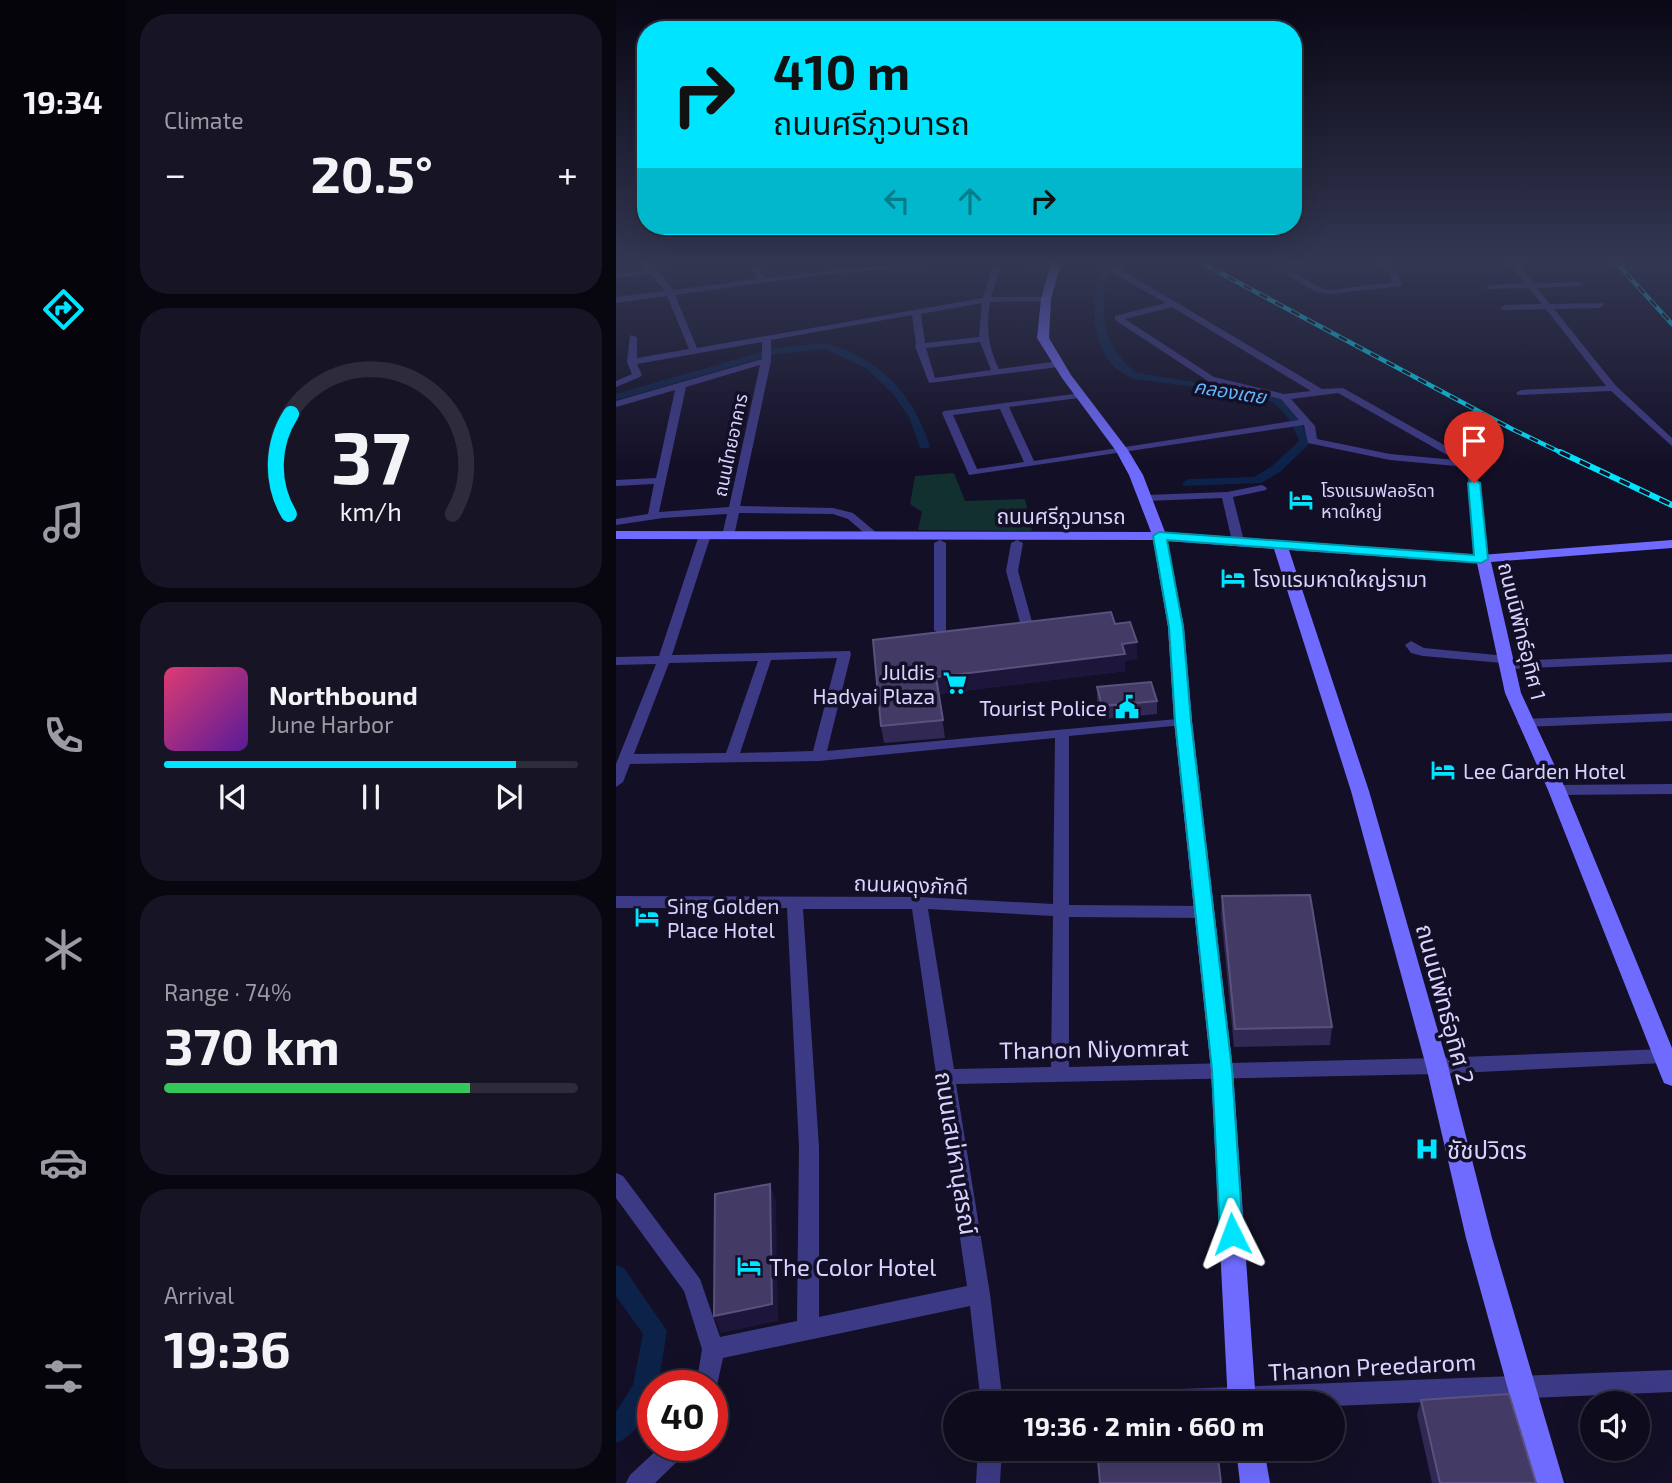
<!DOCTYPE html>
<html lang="en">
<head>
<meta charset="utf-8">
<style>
	body { margin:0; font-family:"Exo 2","Noto Sans Thai",sans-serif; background:#171425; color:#f1f3f6; height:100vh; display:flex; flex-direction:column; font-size:26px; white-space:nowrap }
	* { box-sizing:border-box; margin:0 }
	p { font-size:23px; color:#9b9ba3 }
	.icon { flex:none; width:38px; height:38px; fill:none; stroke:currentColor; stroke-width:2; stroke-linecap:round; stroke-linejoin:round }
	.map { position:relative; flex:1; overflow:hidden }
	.side { display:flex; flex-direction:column; gap:14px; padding:14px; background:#08060f; width:490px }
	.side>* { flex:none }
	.hud { position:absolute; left:21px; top:21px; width:665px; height:214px; border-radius:28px; box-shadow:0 7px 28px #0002,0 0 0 2px #2e2b3b; background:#00e5ff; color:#111; overflow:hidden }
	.fabs { position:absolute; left:964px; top:1391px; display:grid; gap:14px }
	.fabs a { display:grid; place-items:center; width:70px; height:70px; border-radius:50%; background:#0e0b1c; box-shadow:0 7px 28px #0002,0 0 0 2px #2e2b3b; font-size:35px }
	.speed { position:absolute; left:21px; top:1370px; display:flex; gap:14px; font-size:35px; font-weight:700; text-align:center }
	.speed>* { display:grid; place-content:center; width:91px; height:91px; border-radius:50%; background:#0e0b1c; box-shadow:0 7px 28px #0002,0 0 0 2px #2e2b3b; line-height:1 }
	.speed .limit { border:10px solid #d22; background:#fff; color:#111 }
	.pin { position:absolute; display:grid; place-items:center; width:60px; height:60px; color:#fff; margin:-72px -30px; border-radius:50% 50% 50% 0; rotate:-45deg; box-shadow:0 0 7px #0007 }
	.pin .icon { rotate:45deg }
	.me { position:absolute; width:77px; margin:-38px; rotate:357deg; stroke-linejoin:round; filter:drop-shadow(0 0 5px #0008) }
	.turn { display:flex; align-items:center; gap:24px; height:147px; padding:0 21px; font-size:32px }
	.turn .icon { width:91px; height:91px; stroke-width:2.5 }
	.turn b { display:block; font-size:49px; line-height:60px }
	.lanes { display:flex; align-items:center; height:66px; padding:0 21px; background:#0003; justify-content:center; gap:35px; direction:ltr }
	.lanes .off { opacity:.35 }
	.big { font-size:52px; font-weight:700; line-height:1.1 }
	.side .widget { flex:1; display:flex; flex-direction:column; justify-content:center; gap:10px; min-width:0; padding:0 24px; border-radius:28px; background:#171425 }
	.side .dial { align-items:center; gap:0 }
	.dial svg { height:182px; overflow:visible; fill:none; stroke:#2e2b3b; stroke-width:7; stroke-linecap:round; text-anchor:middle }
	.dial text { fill:#f1f3f6; stroke:none }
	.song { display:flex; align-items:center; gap:21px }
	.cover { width:84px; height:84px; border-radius:10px; background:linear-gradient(135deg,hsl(340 70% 55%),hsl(270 70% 35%)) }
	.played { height:7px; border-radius:4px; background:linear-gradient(90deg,#00e5ff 85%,#2e2b3b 85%) }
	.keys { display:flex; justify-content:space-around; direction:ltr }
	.heat { display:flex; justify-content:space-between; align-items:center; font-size:38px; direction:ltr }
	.charge { height:10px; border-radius:5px; background:linear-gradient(90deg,#34c759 74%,#2e2b3b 0) }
	.trip { position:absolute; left:327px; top:1391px; width:402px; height:70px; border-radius:35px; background:#0e0b1c; box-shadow:0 7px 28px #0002,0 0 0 2px #2e2b3b; font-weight:700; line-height:70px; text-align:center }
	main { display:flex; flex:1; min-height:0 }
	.tabs { display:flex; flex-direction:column; width:126px; justify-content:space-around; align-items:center; background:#06040b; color:#9b9ba3 }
	.tabs .icon { width:49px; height:49px }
	.tabs .on { color:#00e5ff }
	.tabs b { font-size:32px; color:#f1f3f6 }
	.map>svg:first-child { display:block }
	.green { fill:#12302f }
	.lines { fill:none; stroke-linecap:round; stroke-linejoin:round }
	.canal { fill:#0c2248; fill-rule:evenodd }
	.street { fill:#3d3a85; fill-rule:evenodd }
	.secondary { fill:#6f6bff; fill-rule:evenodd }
	.rail-far1-casing { stroke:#00e5ff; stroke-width:4.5 }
	.rail-casing { stroke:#00e5ff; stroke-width:6 }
	.rail-far1 { stroke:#130f26; stroke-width:2.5; stroke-dasharray:9; stroke-linecap:butt }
	.rail { stroke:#130f26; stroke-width:3.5; stroke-dasharray:11; stroke-linecap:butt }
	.wall { fill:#312854 }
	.shaded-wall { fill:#1d163a }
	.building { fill:#433a66; stroke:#5a527e; stroke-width:2 }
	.route { fill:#00e5ff; stroke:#0095a6; stroke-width:2 }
	.labels { text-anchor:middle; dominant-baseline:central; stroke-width:7; stroke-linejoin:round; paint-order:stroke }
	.far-street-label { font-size:18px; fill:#d9d4ff; stroke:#130f26 }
	.far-poi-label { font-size:18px; fill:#d9d4ff; stroke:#130f26; text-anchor:start }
	.far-water-label { font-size:19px; font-style:italic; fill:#62b6ff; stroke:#130f26 }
	.street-label { font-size:21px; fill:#d9d4ff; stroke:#130f26 }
	.poi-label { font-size:21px; fill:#d9d4ff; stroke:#130f26; text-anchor:start }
	.near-street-label { font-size:24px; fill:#d9d4ff; stroke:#130f26 }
	.near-poi-label { font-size:24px; fill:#d9d4ff; stroke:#130f26; text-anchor:start }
</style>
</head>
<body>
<main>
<nav class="tabs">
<b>19:34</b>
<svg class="icon on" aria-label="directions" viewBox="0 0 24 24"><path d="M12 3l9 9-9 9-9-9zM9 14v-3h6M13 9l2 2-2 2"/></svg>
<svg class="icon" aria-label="music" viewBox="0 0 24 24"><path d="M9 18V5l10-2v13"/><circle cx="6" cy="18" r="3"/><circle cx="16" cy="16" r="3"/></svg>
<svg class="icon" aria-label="phone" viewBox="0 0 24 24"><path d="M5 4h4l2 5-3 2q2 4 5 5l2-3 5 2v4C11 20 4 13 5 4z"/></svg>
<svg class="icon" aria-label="climate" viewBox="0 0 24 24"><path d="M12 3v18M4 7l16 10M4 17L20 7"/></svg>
<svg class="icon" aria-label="car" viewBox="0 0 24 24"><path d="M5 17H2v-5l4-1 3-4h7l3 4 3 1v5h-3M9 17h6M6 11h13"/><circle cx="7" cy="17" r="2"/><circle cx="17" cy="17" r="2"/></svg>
<svg class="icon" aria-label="filters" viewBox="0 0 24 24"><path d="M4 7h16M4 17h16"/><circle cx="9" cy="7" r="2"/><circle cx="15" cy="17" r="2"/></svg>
</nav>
<section class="side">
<div class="widget"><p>Climate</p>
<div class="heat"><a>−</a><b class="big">20.5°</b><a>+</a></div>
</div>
<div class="widget dial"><svg viewBox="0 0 100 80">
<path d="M14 69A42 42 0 1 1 86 69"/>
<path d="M14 69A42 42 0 0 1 15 25" stroke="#00e5ff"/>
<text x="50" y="56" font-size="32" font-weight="700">37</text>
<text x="50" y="72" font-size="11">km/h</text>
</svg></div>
<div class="widget">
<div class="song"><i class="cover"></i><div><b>Northbound</b><p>June Harbor</p></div></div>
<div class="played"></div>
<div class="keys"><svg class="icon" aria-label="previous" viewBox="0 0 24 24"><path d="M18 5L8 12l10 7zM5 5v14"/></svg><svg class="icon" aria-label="pause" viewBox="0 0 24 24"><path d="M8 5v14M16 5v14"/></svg><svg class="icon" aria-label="next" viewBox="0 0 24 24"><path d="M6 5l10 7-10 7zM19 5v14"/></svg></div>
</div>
<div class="widget"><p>Range · 74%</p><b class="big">370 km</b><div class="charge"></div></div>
<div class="widget"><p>Arrival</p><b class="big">19:36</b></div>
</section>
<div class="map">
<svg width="1056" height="1483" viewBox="0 0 1056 1483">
	<rect width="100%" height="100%" fill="#130f26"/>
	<path class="green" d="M338,473L349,501L409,499L416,531L302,530L306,512L294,504L299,476Z"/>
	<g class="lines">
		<g class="canal">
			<path d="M488,260H496C481,302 483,345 521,373L661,395L681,415L695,442L693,444L664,472L645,483L568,486L566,483L572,479L638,477L656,466L683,441C678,426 669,411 656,402C644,394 540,382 518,379C471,361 473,299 488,260Z"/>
			<path d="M209,343C263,357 297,394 314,446L312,448H304L293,417L278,395L250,368L209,349L160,354L0,400V394L159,348Z"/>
			<path d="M0,1265L8,1268L51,1331L42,1386H37C37,1409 22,1434 0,1443V1412L17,1385L27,1334L0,1296Z"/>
		</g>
		<g class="street">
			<path d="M22,260H30L41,269L57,290L141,279L135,267L147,260H168L143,268L149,278L326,260H351L347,262L205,275L59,295L81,348L367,298L378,263L374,260L439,262H442V266L385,264L375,297H430L434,299L430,301L374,302C370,327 372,347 383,369L443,361L448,364L443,367L313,383L299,346L300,344L296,315L155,340V361L124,506L217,508L237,513L262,534V538H254L232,519L217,514L123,513L118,536L112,539L106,536L111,514L47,518L0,525V519L32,514L38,484L0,486V480L40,478L59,390L0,407V401L146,359V342L21,364L26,375L24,377L0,387V381L16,374L11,362L14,335L21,337V358L73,349L51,296L0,303V297L49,291L34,274L0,278V274L30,270ZM366,303L363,337L309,343L305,314ZM364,342L375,370L319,378L310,348ZM144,365L113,507L43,512L70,387Z"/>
			<path d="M480,260H489L498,265L511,260H521L504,269L706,389L727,388L860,463L871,559L869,561H861L859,559L851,467L774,460L692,443L688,425L353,475L326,413L328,411L466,393L468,395L463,398L393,407L418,461L683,420L665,399L592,381L499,320V316L550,303L493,271ZM556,307L695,391L668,394L598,377L509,319ZM722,393L840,460L774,454L701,439L699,426L675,399ZM384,409L408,462L361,469L337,415Z"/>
			<path d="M764,260H772L786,284L785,286L716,294L702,293L669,274L676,272L707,289L716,290L777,282Z"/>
			<path d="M891,260H899L918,283L963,282L967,284L963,286L921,288L934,304L987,303L988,305L984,308L938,309L1000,386L1056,438V446L995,391L902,395L900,393L905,390L990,386L930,309L886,310L885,308L889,305L926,304L913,288L872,289L871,287L875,285L909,283Z"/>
			<path d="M1047,260H1056V262H1048Z"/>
			<path d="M646,485L651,488L650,490L617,497L628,541L622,544L616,541L606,498L530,501L525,498L530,495L611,492Z"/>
			<path d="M89,532L95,535L56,655L234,651L235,654L211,751L572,718L574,721L567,725L453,736V905L588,906L594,908L596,912L594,916L588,918L453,917V1067L821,1058L1048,1049L1054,1051V1061L1048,1063L821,1074L340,1084L374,1294L387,1404H365L354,1306L107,1358L99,1394L96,1395V1386H80L86,1349L68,1291L0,1198V1173L7,1176L84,1279L104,1337L181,1321L183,1147L171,908H0V896L303,897L437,904L439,738L203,761L14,764L7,782L0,787V764L40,664L0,665V657L43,656L83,535ZM221,658L197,751L124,753L155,660ZM142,661L110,753L18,754L53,663ZM187,909H296L351,1286L203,1317V1147ZM312,909L437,916L435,1067L338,1069Z"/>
			<path d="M324,540L330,543V630L324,634L318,630V543Z"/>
			<path d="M401,540L407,543L402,571L416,622L410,626L404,622L390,571L395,543Z"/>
			<path d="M795,641L808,648L891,656L896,657L897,661L1056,654V662L891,669L886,668V663L807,656L795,653L789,645Z"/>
			<path d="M1056,713V721L908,727L901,723L908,719Z"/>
			<path d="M1056,784V794L941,795L934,790L941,785Z"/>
			<path d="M1056,1370V1392L718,1406V1404H448L451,1396L459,1393Z"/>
			<path d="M45,1446H73L69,1454L39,1483H10L14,1475Z"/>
			<path d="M362,1449H386L384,1483H360Z"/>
		</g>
		<g class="secondary">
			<path d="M436,260H446L435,299L433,338L455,375L512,450L527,475L549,532L865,555L1056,540V548L875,562L905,693L950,790L1056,1048V1086L1048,1083L1045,1076L932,790L889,693L861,563L673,550L753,791L832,1066L876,1238L948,1483H918L850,1238L810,1066L735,791L658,549L551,541L568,627L576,721L617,1070L640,1404H612L595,1070L558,721L552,627L537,540L0,539V531L535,532L513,475L500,451L446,378L421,338L425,299Z"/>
			<path d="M620,1449H648L654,1483H624Z"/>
		</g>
		<g class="rail-far1-casing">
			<g id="rail-far1">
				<path d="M580,260L896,429L948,454"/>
				<path d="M998,260L1056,324"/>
			</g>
		</g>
		<g class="rail-casing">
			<path id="rail" d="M944,452L1056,505"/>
		</g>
		<use href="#rail-far1" class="rail-far1"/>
		<use href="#rail" class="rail"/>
	</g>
	<g class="wall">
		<path d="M499,624L521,642V659L509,661V671L323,694L329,738L268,743L265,726L257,640Z"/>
		<path d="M481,687L541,701V714L486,719L481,700Z"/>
		<path d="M606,896L716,1027L714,1045L618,1047L605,914Z"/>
		<path d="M805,1400L920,1483H816L801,1415Z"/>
	</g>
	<g class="shaded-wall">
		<path d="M521,642V659L509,661V671L322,694L320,677Z"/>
		<path d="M154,1184L160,1201L162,1321L105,1333L98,1316Z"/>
	</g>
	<g class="building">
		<path d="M495,612L499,624L514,622L521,642L506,644L509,654L320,677L327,720L265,726L257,640Z"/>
		<path d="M535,682L541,701L486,706L481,687Z"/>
		<path d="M694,895L716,1027L619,1029L606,896Z"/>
		<path d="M154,1184L156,1304L98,1316L99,1194Z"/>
		<path d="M893,1394L920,1483H824L805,1400Z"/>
		<path d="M481,1449H601L605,1483H484Z"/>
	</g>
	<linearGradient id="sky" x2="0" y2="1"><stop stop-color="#0a0815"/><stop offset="0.56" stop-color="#333752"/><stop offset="1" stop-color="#333752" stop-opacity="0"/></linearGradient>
	<rect width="1056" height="467" fill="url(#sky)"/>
	<path class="route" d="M858,480L864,483L872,559L865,563L551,540L567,627L575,721L616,1070L627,1234L624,1242L616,1245L607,1242L604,1234L596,1070L559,721L553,627L537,536L543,532L858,555L852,483Z"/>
	<defs>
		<g id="hotel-bare" transform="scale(1.89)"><path d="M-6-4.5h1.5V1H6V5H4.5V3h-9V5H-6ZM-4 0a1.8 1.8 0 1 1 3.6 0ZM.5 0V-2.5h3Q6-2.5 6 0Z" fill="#00e5ff" stroke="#130f26" stroke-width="2.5" paint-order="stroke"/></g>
		<g id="supermarket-bare" transform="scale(1.89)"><path d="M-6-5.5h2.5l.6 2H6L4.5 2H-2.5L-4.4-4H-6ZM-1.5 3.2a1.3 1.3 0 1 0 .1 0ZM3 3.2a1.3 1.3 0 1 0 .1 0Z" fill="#00e5ff" stroke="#130f26" stroke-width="2.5" paint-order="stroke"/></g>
		<g id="civic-bare" transform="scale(1.89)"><path d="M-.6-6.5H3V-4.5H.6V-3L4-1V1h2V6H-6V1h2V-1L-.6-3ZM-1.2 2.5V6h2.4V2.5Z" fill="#00e5ff" stroke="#130f26" stroke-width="2.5" paint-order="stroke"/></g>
		<g id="hospital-bare" transform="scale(1.89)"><path d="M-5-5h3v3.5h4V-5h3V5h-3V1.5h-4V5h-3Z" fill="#00e5ff" stroke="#130f26" stroke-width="2.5" paint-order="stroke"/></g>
	</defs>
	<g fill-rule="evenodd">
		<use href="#hotel-bare" x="685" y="500"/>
		<use href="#hotel-bare" x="617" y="578"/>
		<use href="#supermarket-bare" x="339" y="683"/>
		<use href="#civic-bare" x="511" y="707"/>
		<use href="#hotel-bare" x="827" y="770"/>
		<use href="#hotel-bare" x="31" y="917"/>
		<use href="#hospital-bare" x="811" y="1149"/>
		<use href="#hotel-bare" x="133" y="1266"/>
	</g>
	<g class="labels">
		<g class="far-street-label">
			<text transform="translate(114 445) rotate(-78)">ถนนไทยอาคาร</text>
		</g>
		<g class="far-poi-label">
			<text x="705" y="490">โรงแรมฟลอริดา<tspan x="705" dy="21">หาดใหญ่</tspan></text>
		</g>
		<g class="far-water-label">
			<text transform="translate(614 391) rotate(9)">คลองเตย</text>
		</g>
		<g class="street-label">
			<text x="445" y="515">ถนนศรีภูวนารถ</text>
			<text transform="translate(907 631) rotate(76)">ถนนนิพัทธ์อุทิศ 1</text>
			<text transform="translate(295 884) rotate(2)">ถนนผดุงภักดี</text>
		</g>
		<g class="poi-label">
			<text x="637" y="578">โรงแรมหาดใหญ่รามา</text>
			<text x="319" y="671" text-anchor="end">Juldis<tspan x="319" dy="24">Hadyai Plaza</tspan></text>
			<text x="491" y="707" text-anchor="end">Tourist Police</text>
			<text x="847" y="770">Lee Garden Hotel</text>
			<text x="51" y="905">Sing Golden<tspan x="51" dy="24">Place Hotel</tspan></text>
		</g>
		<g class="near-street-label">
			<text transform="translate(830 1004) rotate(75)">ถนนนิพัทธ์อุทิศ 2</text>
			<text transform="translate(478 1048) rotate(-1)">Thanon Niyomrat</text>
			<text transform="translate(341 1153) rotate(81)">ถนนเสน่หานุสรณ์</text>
			<text transform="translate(756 1366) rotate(-3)">Thanon Preedarom</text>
		</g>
		<g class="near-poi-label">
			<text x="831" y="1149">ชัชปวิตร</text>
			<text x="153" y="1266">The Color Hotel</text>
		</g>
	</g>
</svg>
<div class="fabs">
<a><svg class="icon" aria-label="sound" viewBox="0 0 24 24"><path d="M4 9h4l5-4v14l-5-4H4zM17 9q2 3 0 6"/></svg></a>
</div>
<div class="speed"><div class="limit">40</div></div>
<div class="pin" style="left:858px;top:483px;background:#d93025"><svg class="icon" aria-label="arrive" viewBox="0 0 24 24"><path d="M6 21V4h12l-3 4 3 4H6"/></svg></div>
<svg class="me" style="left:616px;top:1234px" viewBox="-20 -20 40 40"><path d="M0-17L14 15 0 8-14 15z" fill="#00e5ff" stroke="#fff" stroke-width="4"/></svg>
<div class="trip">19:36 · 2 min · 660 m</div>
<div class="hud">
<div class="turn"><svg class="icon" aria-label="right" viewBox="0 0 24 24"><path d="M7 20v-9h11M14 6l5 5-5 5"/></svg><div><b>410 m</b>ถนนศรีภูวนารถ</div></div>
<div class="lanes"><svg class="icon off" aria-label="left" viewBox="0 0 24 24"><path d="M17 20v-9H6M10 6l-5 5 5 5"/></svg><svg class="icon off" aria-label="ahead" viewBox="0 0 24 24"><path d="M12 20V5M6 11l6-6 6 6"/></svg><svg class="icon" aria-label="right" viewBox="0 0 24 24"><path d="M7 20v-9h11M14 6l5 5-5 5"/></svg></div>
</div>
</div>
</main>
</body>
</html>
